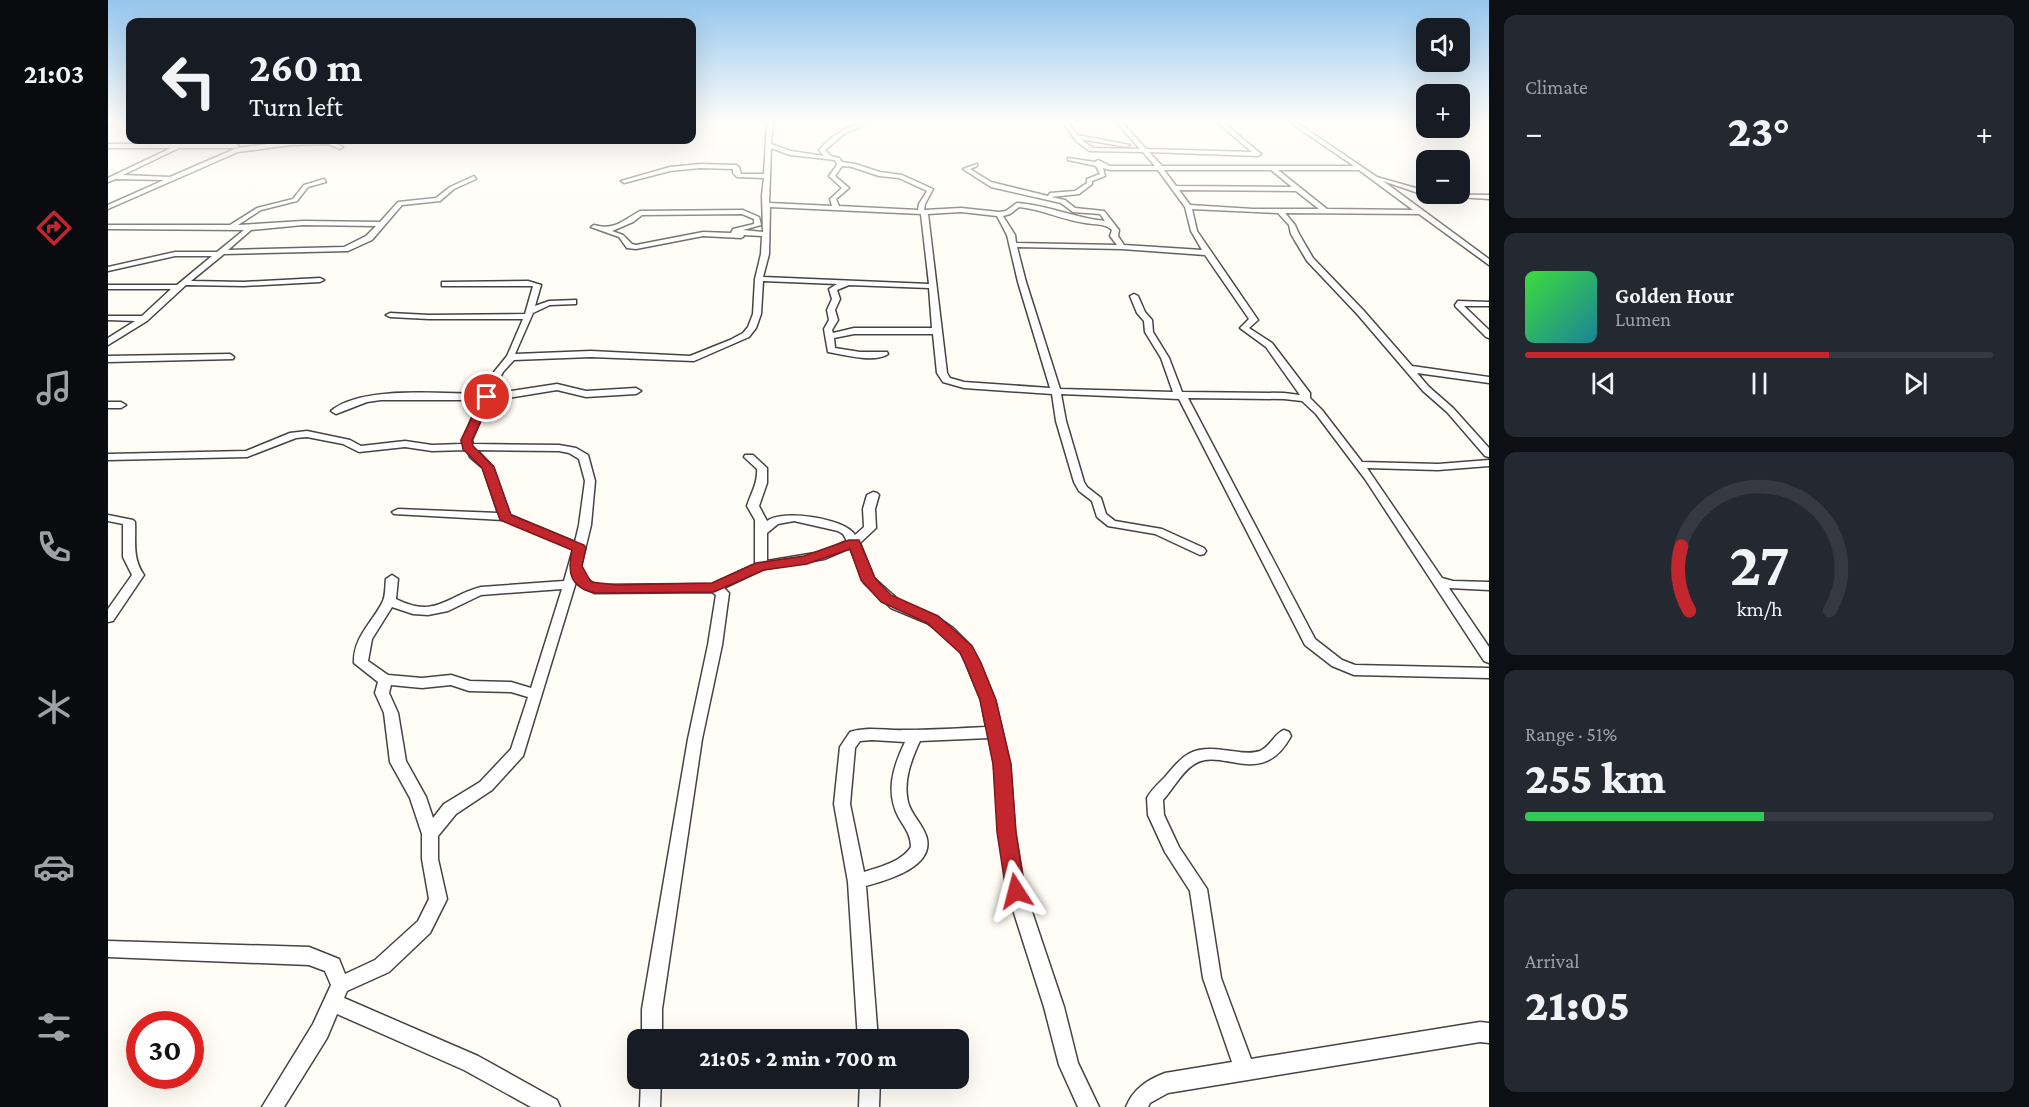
<!DOCTYPE html>
<html lang="en">
<head>
<meta charset="utf-8">
<style>
	body { margin:0; font-family:"Crimson Pro",serif; background:#242831; color:#f1f3f6; height:100vh; display:flex; flex-direction:column; font-size:22px; white-space:nowrap }
	* { box-sizing:border-box; margin:0 }
	p { font-size:20px; color:#9ea1a6 }
	.icon { flex:none; width:33px; height:33px; fill:none; stroke:currentColor; stroke-width:2; stroke-linecap:round; stroke-linejoin:round }
	.map { position:relative; flex:1; overflow:hidden }
	.drawer { display:flex; flex-direction:column; gap:15px; padding:15px; background:#0d0f14; width:540px }
	.drawer>* { flex:none }
	.guide { position:absolute; left:18px; top:18px; width:570px; height:126px; border-radius:12px; box-shadow:0 6px 24px #0002; background:#171b24; color:#f1f3f6; overflow:hidden }
	.controls { position:absolute; left:1308px; top:18px; display:grid; gap:12px }
	.controls a { display:grid; place-items:center; width:54px; height:54px; border-radius:12px; background:#171b24; box-shadow:0 6px 24px #0002; font-size:30px }
	.speed { position:absolute; left:18px; top:1011px; display:flex; gap:12px; font-size:30px; font-weight:700; text-align:center }
	.speed>* { display:grid; place-content:center; width:78px; height:78px; border-radius:50%; background:#171b24; box-shadow:0 6px 24px #0002; line-height:1 }
	.speed .limit { border:9px solid #d22; background:#fff; color:#111 }
	.pin { position:absolute; display:grid; place-items:center; width:51px; height:51px; color:#fff; margin:-26px; border:3px solid #fff; border-radius:50%; box-shadow:0 2px 6px #0007 }
	.me { position:absolute; width:66px; margin:-33px; rotate:351deg; stroke-linejoin:round; filter:drop-shadow(0 0 4px #0008) }
	.turn { display:flex; align-items:center; gap:21px; height:126px; padding:0 24px; font-size:27px }
	.turn .icon { width:78px; height:78px; stroke-width:2.5 }
	.turn b { display:block; font-size:42px; line-height:51px }
	.big { font-size:45px; font-weight:800; line-height:1.1 }
	.drawer .widget { flex:1; display:flex; flex-direction:column; justify-content:center; gap:9px; min-width:0; padding:0 21px; border-radius:12px; background:#242831 }
	.drawer .dial { align-items:center; gap:0 }
	.dial svg { height:156px; overflow:visible; fill:none; stroke:#363941; stroke-width:7; stroke-linecap:round; text-anchor:middle }
	.dial text { fill:#f1f3f6; stroke:none }
	.song { display:flex; align-items:center; gap:18px }
	.cover { width:72px; height:72px; border-radius:9px; background:linear-gradient(135deg,hsl(120 70% 55%),hsl(190 70% 35%)) }
	.played { height:6px; border-radius:3px; background:linear-gradient(90deg,#c4262e 65%,#363941 65%) }
	.keys { display:flex; justify-content:space-around; direction:ltr }
	.heat { display:flex; justify-content:space-between; align-items:center; font-size:33px; direction:ltr }
	.charge { height:9px; border-radius:4px; background:linear-gradient(90deg,#34c759 51%,#363941 0) }
	.trip { position:absolute; left:519px; top:1029px; width:342px; height:60px; border-radius:12px; background:#171b24; box-shadow:0 6px 24px #0002; font-weight:800; line-height:60px; text-align:center }
	main { display:flex; flex:1; min-height:0 }
	.tabs { display:flex; flex-direction:column; width:108px; justify-content:space-around; align-items:center; background:#090b0e; color:#9ea1a6 }
	.tabs .icon { width:42px; height:42px }
	.tabs .active { color:#c4262e }
	.tabs b { font-size:27px; color:#f1f3f6 }
	.map>svg:first-child { display:block }
	.lines { fill:none; stroke-linecap:round; stroke-linejoin:round }
	.street-casing { stroke:#444; stroke-width:3 }
	.street { fill:#fff; fill-rule:evenodd }
	.route { fill:#c4262e; stroke:#7f191e; stroke-width:1.5 }
</style>
</head>
<body>
<main>
<nav class="tabs">
<b>21:03</b>
<svg class="icon active" aria-label="directions" viewBox="0 0 24 24"><path d="M12 3l9 9-9 9-9-9zM9 14v-3h6M13 9l2 2-2 2"/></svg>
<svg class="icon" aria-label="music" viewBox="0 0 24 24"><path d="M9 18V5l10-2v13"/><circle cx="6" cy="18" r="3"/><circle cx="16" cy="16" r="3"/></svg>
<svg class="icon" aria-label="phone" viewBox="0 0 24 24"><path d="M5 4h4l2 5-3 2q2 4 5 5l2-3 5 2v4C11 20 4 13 5 4z"/></svg>
<svg class="icon" aria-label="climate" viewBox="0 0 24 24"><path d="M12 3v18M4 7l16 10M4 17L20 7"/></svg>
<svg class="icon" aria-label="car" viewBox="0 0 24 24"><path d="M5 17H2v-5l4-1 3-4h7l3 4 3 1v5h-3M9 17h6M6 11h13"/><circle cx="7" cy="17" r="2"/><circle cx="17" cy="17" r="2"/></svg>
<svg class="icon" aria-label="filters" viewBox="0 0 24 24"><path d="M4 7h16M4 17h16"/><circle cx="9" cy="7" r="2"/><circle cx="15" cy="17" r="2"/></svg>
</nav>
<div class="map">
<svg width="1381" height="1107" viewBox="0 0 1381 1107">
	<rect width="100%" height="100%" fill="#fffdf5"/>
	<g class="lines">
		<g class="street-casing">
			<g id="street">
				<path d="M0,123H7L0,126Z"/>
				<path d="M584,123H590L584,125Z"/>
				<path d="M659,123H665L663,144L683,151L716,156L711,150C723,136 742,123 761,123L736,134L717,150L723,156L731,158L734,162L747,164L772,172L794,175L825,189L817,204L816,210L853,208L891,212L898,211L909,203C939,205 967,218 997,221L992,214L965,212L953,203L883,187L855,169L869,164V166L862,169L883,182L940,196L942,193L967,191L979,183V179L992,174L988,166L960,160V158L987,162L990,160L1002,166H1047L1035,152L982,151L969,142L955,123H961L969,135L1022,145L1019,147L972,139L985,148L1032,149L1009,123H1015L1038,149L1144,152L1110,123H1116L1153,154L1150,156L1041,152L1054,166H1246L1183,123H1189L1269,177L1318,191V194L1381,195V199L1316,195L1275,181L1381,259V265L1311,214L1177,213L1187,225L1191,234L1205,258L1256,311L1304,366L1381,377V383L1309,373L1321,387L1345,408L1381,448V457L1377,456L1339,412L1315,391L1250,315L1199,261L1183,234L1181,225L1170,213L1084,209L1089,231L1150,320L1141,328L1164,343L1202,393V398L1214,410L1254,462L1330,464L1381,460V466L1330,470L1259,468L1334,578L1345,581L1381,582V590L1341,588L1381,647V663L1376,661L1257,479L1208,414L1194,401L1176,399L1080,398L1207,639L1234,660L1247,665L1381,668V678L1246,675L1224,666L1197,645L1071,399L953,394L958,421L976,482L979,487L993,498L998,514L1007,521L1054,529L1096,548L1098,551L1096,554L1092,555L1047,534L1000,526L989,517L984,501L971,491L966,482L948,421L944,394L856,388L835,382L829,373L825,334H746L726,338L727,348L752,352H779L780,354C767,363 736,355 720,352L716,329L721,320L719,310L724,299L721,289L729,284L655,281L653,314L648,328L641,337L586,361L483,357L406,360L395,372L384,394L449,384L478,391L528,388L533,391L528,394L478,397L449,390L381,401L364,440L365,444L451,445L468,448L480,455L487,481L483,525L473,566L478,578L488,585L604,584L647,564V520L639,506C643,493 650,483 649,469L636,457L637,455H645L659,468V483L651,506L659,521C674,509 737,518 747,535L756,527L755,509L759,495L765,492L769,493L771,495L767,509L768,528L752,543L766,578L793,602L829,617L845,628L863,646L872,663L887,700L902,764L907,832L917,891L956,1007L970,1063L991,1107H970L951,1065L936,1007L899,891L891,832L886,764L881,738L812,741L811,743C803,761 795,781 800,802C803,815 816,825 819,839C825,868 778,880 758,886L770,1040H750L740,882L726,804L732,747L742,732C760,726 779,731 798,730C825,730 852,728 878,727L873,700L853,652L835,634L819,623L783,608L756,583L742,548L716,559L656,569L616,588L621,593L614,645L594,739L554,1009V1040H534V1009L580,739L600,645L608,595L604,592L487,593L475,588L468,582L415,756L384,790L348,814L330,836V859L339,899L322,933L281,972L239,991L236,998L370,1056L449,1100L452,1107H423L356,1070L229,1014L219,1038L176,1107H154L205,1024L223,985L217,971L201,965L0,957V941L201,947L231,959L237,974L267,960L310,921L321,899L314,859V834L302,798L282,762L276,713L267,693L270,682L246,663C245,638 263,624 274,603C278,596 277,587 278,579L284,575L290,579L288,599C328,619 338,596 373,587L456,581L465,549L395,520L286,514L284,512L290,509L390,513L375,468L362,457L359,450L324,451L297,447L251,452L235,444L199,437L188,438L139,457L0,460V454L138,451L182,433L199,431L242,440L253,446L297,441L324,445L354,444V440L372,400H273L259,402L228,414L223,411C253,385 335,394 374,394L386,372L399,356L415,319H321L282,317L278,315L282,313L321,315L417,314L425,286H334V282H337L420,281L433,285L427,306L441,301L468,300V304L442,305L425,313L407,354L483,351L582,356L622,340L635,333L640,327L645,314L647,279L653,254L654,236L636,235L635,237L633,238L595,236L528,249L519,248L511,237L483,227L486,225C507,231 515,220 532,211L635,210L651,217L653,225L635,230L655,232L654,195L656,178L629,177L625,173V169L592,168L562,171L516,183L513,181L562,167L592,164L628,165L631,167L633,174H656ZM663,148L682,155L727,160L729,165L721,176L734,188L722,199L724,206L661,203ZM734,166L744,167L771,176L791,178L819,191L811,204L810,210L731,206L728,199L741,188L727,176ZM995,168L1002,170H1050L1077,207L1083,231L1094,250L1016,245L1010,236L1011,230L996,211L967,208L957,200L943,197L971,194L984,184V181L997,176ZM1056,170H1163L1184,187L1068,186ZM1170,170H1251L1305,210L1219,209ZM1071,190L1188,191L1211,209H1145L1082,205ZM662,207L813,214L821,284L655,277L661,254ZM911,207C934,209 954,220 977,223C987,225 997,223 1004,230L1002,236L1009,245L908,243L907,235L895,216L902,214ZM853,212L889,216L899,235L910,282L942,388L856,382L842,378L839,373L820,214ZM634,214L646,219V224L625,229L623,233L595,232L528,245L524,244L515,235L504,231L525,222L534,215ZM909,247L1014,249L1097,255L1141,319L1132,328L1158,347L1192,395L1176,393L1074,392L1061,358L1045,332L1044,320L1037,312L1030,296L1026,294L1022,296L1029,313L1036,321L1037,332L1053,358L1065,392L952,389L918,282ZM741,285L821,288L824,328H746L725,333L724,330L730,320L727,310L732,299L729,290ZM369,450L451,451L461,453L471,459L477,481L471,525L467,542L402,515L385,467ZM686,521L730,531L735,534L739,541L713,552L659,561V533L670,524ZM454,589L423,688L403,682L362,681L343,675L314,678L280,675L260,661L264,639L284,607L305,614L320,615L340,611L373,595ZM283,685L314,688L343,685L361,691L403,692L420,697L403,749L372,782L336,804L325,818L318,797L298,761L290,713L281,693ZM764,740L797,742C785,767 777,792 791,818C797,828 803,835 803,847C793,862 772,867 756,872L742,804L747,748L752,741Z"/>
				<path d="M221,140L235,147L232,149L220,144L183,145L130,152L0,209V205L56,180L8,179L0,182V178L63,148H0V144H128L131,146L128,148H71L15,175L62,177L129,148L183,141Z"/>
				<path d="M366,176L368,179L346,189L332,201L294,205L264,240L240,251L116,254L83,281L136,282L212,278L216,280L212,282L136,286L78,285L39,321L0,345V338L27,321L0,320V316H34L63,289H0V285H69L104,256H67L0,271V267L67,252H109L136,230L0,229V225H122L149,208L185,199L196,185L216,179L218,182L200,187L189,201L153,210L130,225L195,221L272,222L290,202L328,198L342,187ZM195,225L268,226L258,236L236,247L120,250L143,230Z"/>
				<path d="M1350,301L1381,302V306H1356L1381,330V338L1378,337L1348,307L1347,305Z"/>
				<path d="M122,354L126,357L125,359L0,362V356Z"/>
				<path d="M0,402H13L18,405L13,408H0Z"/>
				<path d="M0,515L25,520L27,522C28,542 24,558 36,575L5,621L0,622V609L24,575L15,557V524L0,521Z"/>
				<path d="M1176,730L1181,732L1183,736C1153,791 1113,745 1085,765C1073,773 1065,789 1055,800L1056,815L1071,847L1099,889L1113,978L1143,1059L1372,1022L1381,1023V1043L1372,1042L1060,1093L1042,1103L1040,1107H1018C1025,1089 1039,1080 1057,1073L1124,1062L1095,978L1082,891L1057,852L1040,815L1039,798C1043,790 1051,783 1057,777C1076,754 1084,746 1115,750C1127,751 1141,755 1152,751C1163,746 1166,734 1176,730Z"/>
				<path d="M533,1078H553L552,1107H532Z"/>
				<path d="M752,1078H772L771,1107H751Z"/>
			</g>
		</g>
		<use href="#street" class="street"/>
	</g>
	<linearGradient id="sky" x2="0" y2="1"><stop stop-color="#95c6ee"/><stop offset="0.44" stop-color="#fffefa"/><stop offset="1" stop-color="#fffefa" stop-opacity="0"/></linearGradient>
	<rect width="1381" height="278" fill="url(#sky)"/>
	<path class="route" d="M379,393L384,397L364,440L365,446L386,467L403,515L476,545L478,548L474,566L483,582L509,585L604,583L648,563L696,556L741,540H751L767,578L783,595L830,616L864,646L873,663L888,700L903,764L908,832L917,891L915,897L908,900L901,897L898,891L889,832L885,764L872,700L857,663L852,653L819,623L773,602L753,580L742,549L699,564L656,570L606,592L487,593C462,587 459,573 464,550L392,520L374,468L355,449L353,440L374,397Z"/>
</svg>
<div class="controls">
<a><svg class="icon" aria-label="sound" viewBox="0 0 24 24"><path d="M4 9h4l5-4v14l-5-4H4zM17 9q2 3 0 6"/></svg></a>
<a>+</a>
<a>−</a>
</div>
<div class="speed"><div class="limit">30</div></div>
<div class="pin" style="left:379px;top:397px;background:#d93025"><svg class="icon" aria-label="arrive" viewBox="0 0 24 24"><path d="M6 21V4h12l-3 4 3 4H6"/></svg></div>
<svg class="me" style="left:908px;top:891px" viewBox="-20 -20 40 40"><path d="M0-17L14 15 0 8-14 15z" fill="#c4262e" stroke="#fff" stroke-width="4"/></svg>
<div class="trip">21:05 · 2 min · 700 m</div>
<div class="guide">
<div class="turn"><svg class="icon" aria-label="left" viewBox="0 0 24 24"><path d="M17 20v-9H6M10 6l-5 5 5 5"/></svg><div><b>260 m</b>Turn left</div></div>
</div>
</div>
<section class="drawer">
<div class="widget"><p>Climate</p>
<div class="heat"><a>−</a><b class="big">23°</b><a>+</a></div>
</div>
<div class="widget">
<div class="song"><i class="cover"></i><div><b>Golden Hour</b><p>Lumen</p></div></div>
<div class="played"></div>
<div class="keys"><svg class="icon" aria-label="previous" viewBox="0 0 24 24"><path d="M18 5L8 12l10 7zM5 5v14"/></svg><svg class="icon" aria-label="pause" viewBox="0 0 24 24"><path d="M8 5v14M16 5v14"/></svg><svg class="icon" aria-label="next" viewBox="0 0 24 24"><path d="M6 5l10 7-10 7zM19 5v14"/></svg></div>
</div>
<div class="widget dial"><svg viewBox="0 0 100 80">
<path d="M14 69A42 42 0 1 1 86 69"/>
<path d="M14 69A42 42 0 0 1 10 36" stroke="#c4262e"/>
<text x="50" y="56" font-size="32" font-weight="700">27</text>
<text x="50" y="72" font-size="11">km/h</text>
</svg></div>
<div class="widget"><p>Range · 51%</p><b class="big">255 km</b><div class="charge"></div></div>
<div class="widget"><p>Arrival</p><b class="big">21:05</b></div>
</section>
</main>
</body>
</html>
